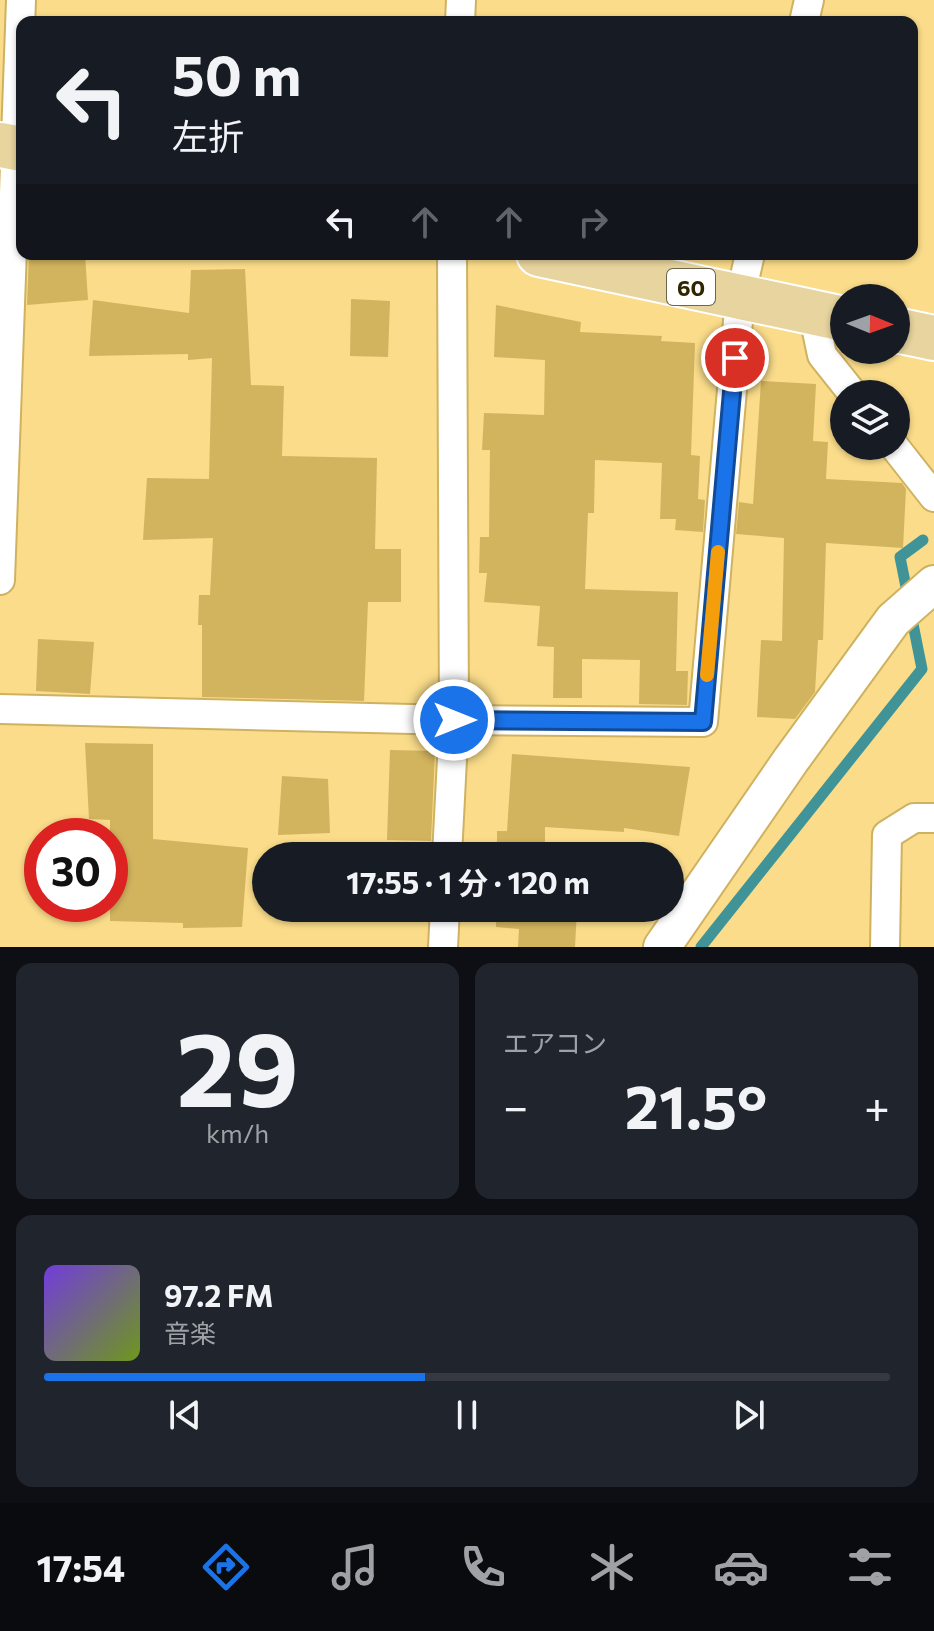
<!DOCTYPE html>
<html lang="ja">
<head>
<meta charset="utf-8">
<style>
	body { margin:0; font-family:Commissioner,"Noto Sans JP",sans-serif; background:#20242c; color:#f1f3f6; height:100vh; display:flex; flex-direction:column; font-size:30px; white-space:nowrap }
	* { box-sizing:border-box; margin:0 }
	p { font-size:26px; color:#9ea1a6 }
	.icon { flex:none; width:44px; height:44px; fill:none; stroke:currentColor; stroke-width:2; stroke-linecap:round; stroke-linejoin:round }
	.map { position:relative; height:947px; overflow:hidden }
	.panel { display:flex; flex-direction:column; gap:16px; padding:16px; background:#0d0f14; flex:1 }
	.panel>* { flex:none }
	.banner { position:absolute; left:16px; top:16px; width:902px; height:244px; border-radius:16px; box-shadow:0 2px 6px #0004; background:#171b24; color:#f1f3f6; overflow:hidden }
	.needle { width:52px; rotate:91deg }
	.controls { position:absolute; left:830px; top:284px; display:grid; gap:16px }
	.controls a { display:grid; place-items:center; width:80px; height:80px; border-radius:50%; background:#171b24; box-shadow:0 2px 6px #0004; font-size:40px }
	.speed { position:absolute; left:24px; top:818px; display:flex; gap:16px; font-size:40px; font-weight:700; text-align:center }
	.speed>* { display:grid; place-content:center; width:104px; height:104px; border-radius:50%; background:#171b24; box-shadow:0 2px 6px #0004; line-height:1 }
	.speed .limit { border:12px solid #d22; background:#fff; color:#111 }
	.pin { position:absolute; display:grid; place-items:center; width:68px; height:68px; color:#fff; margin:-34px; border:4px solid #fff; border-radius:50%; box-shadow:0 2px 8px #0007 }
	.me { position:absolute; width:88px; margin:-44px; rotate:90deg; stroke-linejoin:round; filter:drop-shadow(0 0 6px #0008) }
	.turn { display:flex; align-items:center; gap:28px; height:168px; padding:0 24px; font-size:36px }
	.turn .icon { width:104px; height:104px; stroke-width:2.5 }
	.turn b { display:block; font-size:56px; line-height:68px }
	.lanes { display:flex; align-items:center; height:76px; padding:0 24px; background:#0003; justify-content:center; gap:40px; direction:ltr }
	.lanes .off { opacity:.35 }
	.big { font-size:60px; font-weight:700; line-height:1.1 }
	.panel .tile { flex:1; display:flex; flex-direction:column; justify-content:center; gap:12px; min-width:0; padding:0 28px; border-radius:16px; background:#20242c }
	.panel .dial { align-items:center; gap:0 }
	.dial b { font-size:104px; line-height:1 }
	.song { display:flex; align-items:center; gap:24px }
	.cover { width:96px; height:96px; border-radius:12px; background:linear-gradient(135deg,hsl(260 70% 55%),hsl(80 70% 35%)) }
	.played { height:8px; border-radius:4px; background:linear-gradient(90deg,#1a73e8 45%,#363941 45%) }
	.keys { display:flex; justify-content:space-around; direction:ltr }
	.heat { display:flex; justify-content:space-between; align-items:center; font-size:44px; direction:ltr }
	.panel .tiles { flex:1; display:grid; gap:16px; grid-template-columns:1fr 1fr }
	.tile:last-child { grid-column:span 2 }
	.trip { position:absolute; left:252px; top:842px; width:432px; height:80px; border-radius:40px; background:#171b24; box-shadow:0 2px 6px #0004; font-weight:700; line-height:80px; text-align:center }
	.dock { display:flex; height:128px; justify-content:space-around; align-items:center; background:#090b0e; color:#9ea1a6 }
	.dock .icon { width:56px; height:56px }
	.dock .on { color:#1a73e8 }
	.dock b { font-size:36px; color:#f1f3f6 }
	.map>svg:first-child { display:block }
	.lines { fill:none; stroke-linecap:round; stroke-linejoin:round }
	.stream { stroke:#409497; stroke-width:11 }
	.building { fill:#d3b45e }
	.minor-casing { stroke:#cfb261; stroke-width:32 }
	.tertiary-casing { stroke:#cfb261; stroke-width:40 }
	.primary-casing { stroke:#fff; stroke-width:48 }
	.minor { stroke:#fff; stroke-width:28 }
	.tertiary { stroke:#fff; stroke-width:36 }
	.primary { stroke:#e7d49e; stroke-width:44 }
	.route-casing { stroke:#114b97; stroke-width:20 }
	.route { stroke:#1a73e8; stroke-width:14 }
	.slow { stroke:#f59e0b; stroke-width:14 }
	.labels { text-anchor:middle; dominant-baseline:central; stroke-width:8; stroke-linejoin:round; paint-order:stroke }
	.shield { fill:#fff; stroke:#6e664d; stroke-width:2 }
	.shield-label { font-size:22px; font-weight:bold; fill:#302501 }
</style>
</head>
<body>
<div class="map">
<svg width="934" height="947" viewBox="0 0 934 947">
	<rect width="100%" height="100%" fill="#fadc8a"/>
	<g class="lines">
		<g class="stream">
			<path d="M908,597L900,557L923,540"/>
			<path d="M701,947L922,669L911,614"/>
		</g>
	</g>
	<g class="building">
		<path d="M29,254H85L88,300L27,305Z"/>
		<path d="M245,269L251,385L284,386L282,456L377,458L375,549H401V602H368L364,701L202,697V625H198L199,595H210L213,538L143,540L147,478L209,479L212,358L188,360V354L89,356L93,300L189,313L191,270Z"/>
		<path d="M351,299L390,301L388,357L350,356Z"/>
		<path d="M496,305L581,322L580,332L662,336L661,341L695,343L691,455L700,456L698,499L705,500L703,532L675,530L676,519H660L662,463L595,460L594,513H588L585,589L678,592L676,671H688L687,705L639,704L640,660L582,659V698H553L554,647L537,646L540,606L484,602L487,573H479L480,537H489L490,450H482L484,413L544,415L545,360L494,357Z"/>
		<path d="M761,381L816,384L813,441L828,442L826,479L902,483L906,489L903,548L826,543L823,640H818L815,692L795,719L757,717L761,640L782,641L784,538L736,534L739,502L753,504Z"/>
		<path d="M38,639L94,642L90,694L36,691Z"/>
		<path d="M85,743L153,744V839L248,848L242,927L183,928V923L110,921V820L89,819Z"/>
		<path d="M390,750L435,751L431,841L387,840Z"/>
		<path d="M512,754L690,767L679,836L624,828V832L545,827V856H497V831H507Z"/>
		<path d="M282,776L328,779L330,833L278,835Z"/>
		<path d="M496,908L577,909L575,947H518L519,929L496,927Z"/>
	</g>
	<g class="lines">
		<g class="minor-casing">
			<g id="minor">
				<path d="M460,22L461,0"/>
				<path d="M804,22L809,0"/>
				<path d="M813,312L822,355L853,394"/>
				<path d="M894,446L934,497"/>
				<path d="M0,580L21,0"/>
				<path d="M0,709L454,720L703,722L740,298L750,254"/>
				<path d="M447,856L454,720L452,254"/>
				<path d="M443,947L445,908"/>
				<path d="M885,947L887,835L914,818H934"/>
			</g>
		</g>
		<g class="tertiary-casing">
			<path id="tertiary" d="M662,947L791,760L893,620L934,584"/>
		</g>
		<g class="primary-casing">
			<g id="primary">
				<path d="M0,145L22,149"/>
				<path d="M539,254L844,319"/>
				<path d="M896,330L934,338"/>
			</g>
		</g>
		<use href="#minor" class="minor"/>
		<use href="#tertiary" class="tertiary"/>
		<use href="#primary" class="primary"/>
	</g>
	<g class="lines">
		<g class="route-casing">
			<path id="route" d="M454,720L703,722L735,358"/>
		</g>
		<use href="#route" class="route"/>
		<path class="slow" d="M707,675L718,552"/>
	</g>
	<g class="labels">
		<rect class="shield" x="667" y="269" width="48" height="36" rx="6"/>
		<g class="shield-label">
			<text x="691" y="287">60</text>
		</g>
	</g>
</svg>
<div class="controls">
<a><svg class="needle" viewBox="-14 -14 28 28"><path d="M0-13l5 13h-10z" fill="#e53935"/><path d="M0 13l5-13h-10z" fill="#9ea1a6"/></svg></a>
<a><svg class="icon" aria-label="layers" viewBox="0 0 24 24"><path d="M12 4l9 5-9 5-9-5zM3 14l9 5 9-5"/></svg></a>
</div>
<div class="speed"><div class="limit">30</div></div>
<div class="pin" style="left:735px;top:358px;background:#d93025"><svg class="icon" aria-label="arrive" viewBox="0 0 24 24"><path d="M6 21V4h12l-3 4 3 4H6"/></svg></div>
<svg class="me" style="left:454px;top:720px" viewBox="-20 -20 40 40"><circle r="17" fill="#1a73e8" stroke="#fff" stroke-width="3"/><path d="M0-11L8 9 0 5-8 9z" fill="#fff"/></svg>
<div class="trip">17:55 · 1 分 · 120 m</div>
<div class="banner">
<div class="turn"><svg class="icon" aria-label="left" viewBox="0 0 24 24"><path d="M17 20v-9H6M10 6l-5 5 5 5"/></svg><div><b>50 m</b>左折</div></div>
<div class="lanes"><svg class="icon" aria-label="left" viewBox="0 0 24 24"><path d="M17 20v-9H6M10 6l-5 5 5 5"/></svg><svg class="icon off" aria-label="ahead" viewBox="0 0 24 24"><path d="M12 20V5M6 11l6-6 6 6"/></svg><svg class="icon off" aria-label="ahead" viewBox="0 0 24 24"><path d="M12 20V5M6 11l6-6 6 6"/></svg><svg class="icon off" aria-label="right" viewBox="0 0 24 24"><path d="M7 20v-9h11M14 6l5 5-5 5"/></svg></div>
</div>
</div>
<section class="panel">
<div class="tiles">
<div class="tile dial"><b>29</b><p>km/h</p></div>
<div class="tile"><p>エアコン</p>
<div class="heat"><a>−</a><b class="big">21.5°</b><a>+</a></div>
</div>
<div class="tile">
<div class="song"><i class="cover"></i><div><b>97.2 FM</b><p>音楽</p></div></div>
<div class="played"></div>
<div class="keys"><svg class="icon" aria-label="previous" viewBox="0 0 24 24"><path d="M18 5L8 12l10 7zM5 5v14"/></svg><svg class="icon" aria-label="pause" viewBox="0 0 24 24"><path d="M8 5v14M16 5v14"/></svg><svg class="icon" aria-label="next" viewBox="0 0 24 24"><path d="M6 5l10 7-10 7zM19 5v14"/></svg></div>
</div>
</div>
</section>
<nav class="dock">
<b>17:54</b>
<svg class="icon on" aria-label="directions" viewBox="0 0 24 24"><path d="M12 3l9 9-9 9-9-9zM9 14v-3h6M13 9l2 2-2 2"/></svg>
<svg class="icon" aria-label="music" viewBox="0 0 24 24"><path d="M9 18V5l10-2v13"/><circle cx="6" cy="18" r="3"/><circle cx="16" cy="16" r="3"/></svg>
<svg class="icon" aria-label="phone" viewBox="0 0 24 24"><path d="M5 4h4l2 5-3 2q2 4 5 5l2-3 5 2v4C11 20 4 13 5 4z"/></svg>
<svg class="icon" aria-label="climate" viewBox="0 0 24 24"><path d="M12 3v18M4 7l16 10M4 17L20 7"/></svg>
<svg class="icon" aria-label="car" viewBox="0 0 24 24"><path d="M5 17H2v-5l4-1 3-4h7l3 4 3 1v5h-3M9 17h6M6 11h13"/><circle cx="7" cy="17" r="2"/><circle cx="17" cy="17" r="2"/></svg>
<svg class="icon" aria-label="filters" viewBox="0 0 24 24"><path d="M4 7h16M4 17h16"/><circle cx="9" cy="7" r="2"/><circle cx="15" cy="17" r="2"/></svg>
</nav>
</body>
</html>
